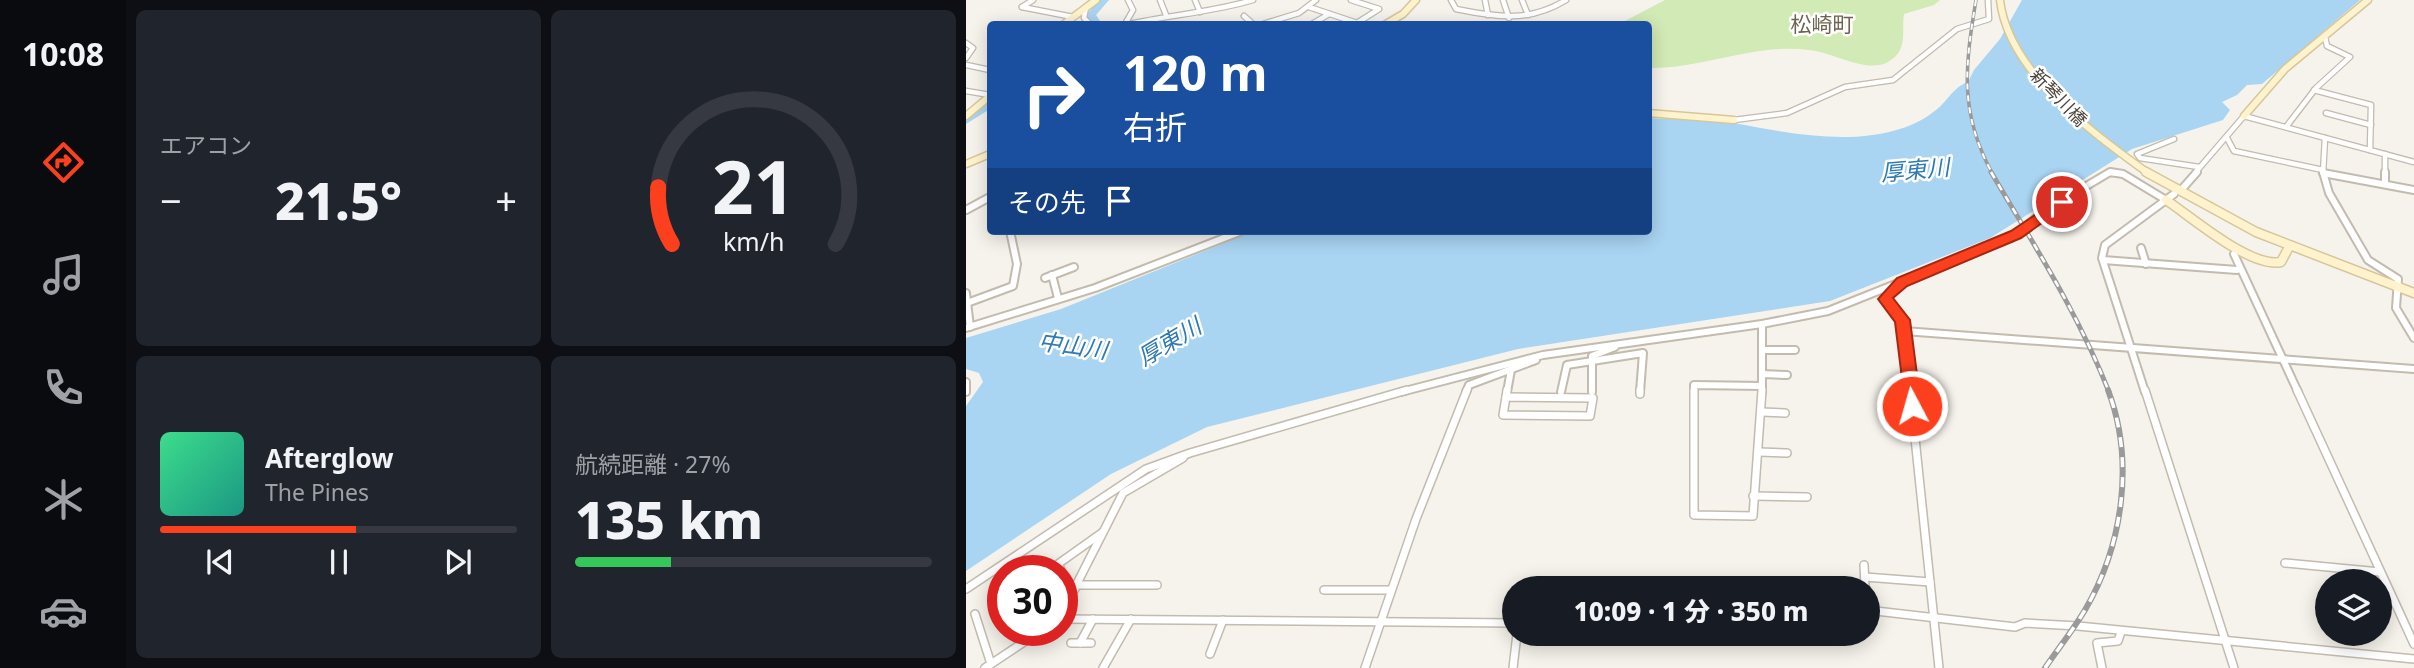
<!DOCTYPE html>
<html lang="ja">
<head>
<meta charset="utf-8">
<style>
	body { margin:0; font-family:"Noto Sans","Noto Sans JP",sans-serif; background:#20242c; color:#f1f3f6; height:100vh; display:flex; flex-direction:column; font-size:26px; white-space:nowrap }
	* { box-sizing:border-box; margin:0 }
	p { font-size:23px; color:#9ea1a6 }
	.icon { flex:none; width:38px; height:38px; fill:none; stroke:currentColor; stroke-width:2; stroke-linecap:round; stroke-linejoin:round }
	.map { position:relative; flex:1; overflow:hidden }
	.panel { display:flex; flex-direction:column; gap:10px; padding:10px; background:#0d0f14; width:840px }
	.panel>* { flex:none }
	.hud { position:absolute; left:21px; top:21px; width:665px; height:214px; border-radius:7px; box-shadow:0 4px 18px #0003; background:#1a4fa0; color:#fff; overflow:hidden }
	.tools { position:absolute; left:1349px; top:569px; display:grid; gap:14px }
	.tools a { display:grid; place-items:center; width:77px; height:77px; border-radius:50%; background:#171b24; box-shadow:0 4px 18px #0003; font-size:35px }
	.speed { position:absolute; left:21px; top:555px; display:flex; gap:14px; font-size:35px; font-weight:700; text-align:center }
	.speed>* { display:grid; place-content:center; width:91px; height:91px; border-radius:50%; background:#171b24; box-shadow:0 4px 18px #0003; line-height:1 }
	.speed .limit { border:10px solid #d22; background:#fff; color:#111 }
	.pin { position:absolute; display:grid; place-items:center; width:60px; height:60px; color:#fff; margin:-30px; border:4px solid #fff; border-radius:50%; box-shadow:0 2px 7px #0007 }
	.me { position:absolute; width:77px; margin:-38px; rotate:354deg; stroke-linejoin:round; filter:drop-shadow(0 0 5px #0008) }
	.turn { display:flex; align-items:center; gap:24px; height:147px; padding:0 21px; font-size:32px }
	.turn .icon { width:91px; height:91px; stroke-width:2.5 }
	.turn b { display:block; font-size:49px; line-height:60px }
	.then { display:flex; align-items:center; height:66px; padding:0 21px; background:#0003; gap:14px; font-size:26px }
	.big { font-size:52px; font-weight:800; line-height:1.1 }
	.panel .widget { flex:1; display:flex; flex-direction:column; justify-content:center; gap:10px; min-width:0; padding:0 24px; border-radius:10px; background:#20242c }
	.panel .dial { align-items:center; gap:0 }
	.dial svg { height:182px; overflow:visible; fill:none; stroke:#363941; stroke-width:7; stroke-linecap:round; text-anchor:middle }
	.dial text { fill:#f1f3f6; stroke:none }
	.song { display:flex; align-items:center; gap:21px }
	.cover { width:84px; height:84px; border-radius:10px; background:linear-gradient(135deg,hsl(150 70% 55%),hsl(170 70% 35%)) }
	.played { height:7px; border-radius:4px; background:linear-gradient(90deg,#fc3f1d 55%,#363941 55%) }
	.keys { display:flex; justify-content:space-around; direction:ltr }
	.heat { display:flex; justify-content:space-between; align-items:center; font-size:38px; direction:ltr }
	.charge { height:10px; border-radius:5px; background:linear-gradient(90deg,#34c759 27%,#363941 0) }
	.panel .tiles { flex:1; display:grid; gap:10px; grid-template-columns:repeat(2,1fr) }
	.trip { position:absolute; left:536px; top:576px; width:378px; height:70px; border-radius:35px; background:#171b24; box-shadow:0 4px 18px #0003; font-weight:800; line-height:70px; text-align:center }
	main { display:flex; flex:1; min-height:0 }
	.menu { display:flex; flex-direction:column; width:126px; justify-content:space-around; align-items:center; background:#090b0e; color:#9ea1a6 }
	.menu .icon { width:49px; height:49px }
	.menu .current { color:#fc3f1d }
	.menu b { font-size:32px; color:#f1f3f6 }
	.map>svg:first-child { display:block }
	.green { fill:#d2eab5 }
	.water { fill:#a9d4f2 }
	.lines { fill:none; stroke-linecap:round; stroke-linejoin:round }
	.river { fill:#a9d4f2; fill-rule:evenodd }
	.street-far2-casing { stroke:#c2bbae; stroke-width:7 }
	.street-far1-casing { stroke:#c2bbae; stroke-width:10 }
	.street-casing { stroke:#c2bbae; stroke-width:10 }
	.secondary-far1-casing { stroke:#d6c79b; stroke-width:9 }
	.secondary-casing { stroke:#d6c79b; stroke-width:11 }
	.street-far2 { stroke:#fff; stroke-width:4.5 }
	.street-far1 { stroke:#fff; stroke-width:6 }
	.street { stroke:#fff; stroke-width:7 }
	.secondary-far1 { stroke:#fff3cd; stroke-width:6 }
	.secondary { stroke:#fff3cd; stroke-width:8 }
	.rail-far2-casing { stroke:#9a9a9a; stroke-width:3.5 }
	.rail-far1-casing { stroke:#9a9a9a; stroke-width:5 }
	.rail-casing { stroke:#9a9a9a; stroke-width:6 }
	.rail-far2 { stroke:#fff; stroke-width:2; stroke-dasharray:6; stroke-linecap:butt }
	.rail-far1 { stroke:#fff; stroke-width:2.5; stroke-dasharray:7; stroke-linecap:butt }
	.rail { stroke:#fff; stroke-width:3.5; stroke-dasharray:10; stroke-linecap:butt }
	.route { fill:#fc3f1d; stroke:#a42913; stroke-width:2 }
	.labels { text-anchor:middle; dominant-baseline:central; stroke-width:5; stroke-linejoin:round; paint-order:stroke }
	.far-street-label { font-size:18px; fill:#4b4439; stroke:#fff }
	.far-quarter-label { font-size:21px; fill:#6e6250; stroke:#fff }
	.water-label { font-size:23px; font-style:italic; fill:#2e7ab2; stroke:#fff }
</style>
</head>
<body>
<main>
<nav class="menu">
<b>10:08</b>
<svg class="icon current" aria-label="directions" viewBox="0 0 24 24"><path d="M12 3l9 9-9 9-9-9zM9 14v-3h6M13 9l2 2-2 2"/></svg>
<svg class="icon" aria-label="music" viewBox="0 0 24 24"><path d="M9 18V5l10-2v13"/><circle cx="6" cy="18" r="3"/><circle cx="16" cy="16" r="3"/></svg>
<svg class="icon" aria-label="phone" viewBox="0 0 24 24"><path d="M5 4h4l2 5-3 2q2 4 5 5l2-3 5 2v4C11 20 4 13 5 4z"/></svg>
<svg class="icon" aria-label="climate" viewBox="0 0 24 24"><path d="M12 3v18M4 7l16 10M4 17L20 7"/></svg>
<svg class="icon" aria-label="car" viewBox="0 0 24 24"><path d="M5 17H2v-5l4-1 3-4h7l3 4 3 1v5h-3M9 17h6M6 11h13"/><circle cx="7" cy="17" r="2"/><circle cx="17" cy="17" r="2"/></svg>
</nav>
<section class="panel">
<div class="tiles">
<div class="widget"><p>エアコン</p>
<div class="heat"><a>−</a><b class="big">21.5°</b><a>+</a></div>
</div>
<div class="widget dial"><svg viewBox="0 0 100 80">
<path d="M14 69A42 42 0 1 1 86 69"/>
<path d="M14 69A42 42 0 0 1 8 44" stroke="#fc3f1d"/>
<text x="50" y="56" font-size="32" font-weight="700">21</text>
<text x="50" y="72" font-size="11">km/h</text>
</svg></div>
<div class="widget">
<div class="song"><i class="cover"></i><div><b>Afterglow</b><p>The Pines</p></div></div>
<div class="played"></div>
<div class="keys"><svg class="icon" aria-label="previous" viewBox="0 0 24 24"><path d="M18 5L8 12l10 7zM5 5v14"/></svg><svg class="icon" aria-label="pause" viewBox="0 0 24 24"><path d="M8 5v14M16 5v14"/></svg><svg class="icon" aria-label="next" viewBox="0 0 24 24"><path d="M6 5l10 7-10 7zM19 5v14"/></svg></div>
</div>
<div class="widget"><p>航続距離 · 27%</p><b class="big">135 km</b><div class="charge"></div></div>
</div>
</section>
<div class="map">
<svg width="1448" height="668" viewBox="0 0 1448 668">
	<rect width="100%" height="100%" fill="#f6f3ec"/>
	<path class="green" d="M699,0H974L968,5L938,14C935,32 943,50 922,62C901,74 866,52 843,50C788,43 737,69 683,68L682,24H653Z"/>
	<path class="water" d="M1056,0H1394L1296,84L1281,85L1271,95L1256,102L1264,110L1257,120L1166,149L1024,238L864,301L552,349L241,427L145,474L0,571V406L17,382L13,373L0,369V338L95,309L288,231H682L683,118C712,120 744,119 773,124C822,133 879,144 927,131C943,127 958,120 970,110C982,101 987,87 1002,82L1008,70L1034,39Z"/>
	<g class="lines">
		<g class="river">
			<path d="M133,0H143L130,15L136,24H127L120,15Z"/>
			<path d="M24,102V109L0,124V116Z"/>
		</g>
		<g class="street-far2-casing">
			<g id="street-far2">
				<path d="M194,0L200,15"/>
				<path d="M229,0L234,12"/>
				<path d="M485,0L490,9C532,17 562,23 600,0"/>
				<path d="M519,0L522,15"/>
				<path d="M537,0L543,18"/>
				<path d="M556,0L562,15"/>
				<path d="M56,7L107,17"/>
				<path d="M56,7L67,0"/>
				<path d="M120,7L118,18L124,24"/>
				<path d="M343,7L391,23L413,9L385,0"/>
				<path d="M278,16L287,24"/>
				<path d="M159,24L167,10L162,0"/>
				<path d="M163,24C204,15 247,12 287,0"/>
				<path d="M297,24L333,13L350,0"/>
				<path d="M346,24L363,14"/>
				<path d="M0,43L7,48L0,58"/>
				<path d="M0,65L24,70"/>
				<path d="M1348,90L1405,105L1404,150"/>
				<path d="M0,91L24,95"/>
				<path d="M1360,113L1405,125"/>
				<path d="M768,120L821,113L879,87L927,80L991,29L1023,19L1022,0"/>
				<path d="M1320,127L1350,88L1384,57L1361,46L1359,37"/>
				<path d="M1261,138L1268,151L1357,170"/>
				<path d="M1208,139L1171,154L1174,158L1233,167"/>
				<path d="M1419,154V173"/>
				<path d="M1142,173H1152"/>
				<path d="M1229,173L1278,116L1448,162"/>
				<path d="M1357,173L1359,138"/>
			</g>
		</g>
		<g class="street-far1-casing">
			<g id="street-far1">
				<path d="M1357,172L1363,193L1402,260L1432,279L1430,308L1448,338"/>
				<path d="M1419,172V182"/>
				<path d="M1357,173L1448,190"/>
				<path d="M1216,189L1231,172"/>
				<path d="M0,210L24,197"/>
				<path d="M1175,248L1180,264"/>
				<path d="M1268,254L1332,392"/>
				<path d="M1137,260L1271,270"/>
				<path d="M86,275L92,298"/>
				<path d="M79,278L108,267"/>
				<path d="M934,286L919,299L937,320L944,392"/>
				<path d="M0,293L4,327"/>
				<path d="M1,303L47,286L51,264L44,231"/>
				<path d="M796,324V386"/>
				<path d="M0,328L129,288L276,231"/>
				<path d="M938,331L1448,369"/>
				<path d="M796,350H829"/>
				<path d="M796,374L821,375"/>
				<path d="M0,382V392"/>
				<path d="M435,392L577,355L796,324L862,311L1045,238L1080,210L1144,172L1157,174L1200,200"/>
				<path d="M500,392L503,385L570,360"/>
				<path d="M541,392L545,370"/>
				<path d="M595,392L601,365L677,353L674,392"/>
				<path d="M626,392V356L649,347"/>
				<path d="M728,392V385L796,386V392"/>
				<path d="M1179,392L1136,258L1139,245L1208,194"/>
			</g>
		</g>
		<g class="street-casing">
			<g id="street">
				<path d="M728,390V515L787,516L796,390"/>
				<path d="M944,390L973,668"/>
				<path d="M1179,390L1268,668"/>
				<path d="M1331,390L1448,644"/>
				<path d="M674,394V390"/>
				<path d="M540,397L627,398L624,416L537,415Z"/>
				<path d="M540,397L541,390"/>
				<path d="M796,412L819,413"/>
				<path d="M793,452L821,453"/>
				<path d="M787,496L841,497"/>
				<path d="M1319,563L1414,572"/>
				<path d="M898,565L899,587"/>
				<path d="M95,570L92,564L137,532"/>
				<path d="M96,572L104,588L109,589"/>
				<path d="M899,577L964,582"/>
				<path d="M111,585H191"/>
				<path d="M0,589L180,469L224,453L441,390"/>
				<path d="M358,590H425"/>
				<path d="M901,610L1049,627L1059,623L1112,626L1448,659"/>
				<path d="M96,613L157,493L217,458"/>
				<path d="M9,614L25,664"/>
				<path d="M96,619L548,623"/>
				<path d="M105,643H125"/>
				<path d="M114,643L127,619"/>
				<path d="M244,654L257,620"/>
				<path d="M19,668L76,630"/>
				<path d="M137,668L165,619"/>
				<path d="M399,668L450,519L501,390"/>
				<path d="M547,668L551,634"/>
				<path d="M1136,668L1131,643L1152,641L1155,632"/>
			</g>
		</g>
		<g class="secondary-far1-casing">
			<g id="secondary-far1">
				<path d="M1034,0C1042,72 1127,134 1182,173"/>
				<path d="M98,24L130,0"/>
				<path d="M420,24L437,14L450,0"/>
				<path d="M682,113L768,120"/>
				<path d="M0,116L24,96"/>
				<path d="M1278,116L1319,69L1402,0"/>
				<path d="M0,164L24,154"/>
			</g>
		</g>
		<g class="secondary-casing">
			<g id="secondary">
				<path d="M1180,172L1290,232L1448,293"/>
				<path d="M1200,200C1227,218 1284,268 1315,262L1323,247"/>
			</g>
		</g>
		<use href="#street-far2" class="street-far2"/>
		<use href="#street-far1" class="street-far1"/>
		<use href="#street" class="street"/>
		<use href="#secondary-far1" class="secondary-far1"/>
		<use href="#secondary" class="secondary"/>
		<g class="rail-far2-casing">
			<path id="rail-far2" d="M1010,0C999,66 993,112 1026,173"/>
		</g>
		<g class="rail-far1-casing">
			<path id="rail-far1" d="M1025,172C1068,245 1112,313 1143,392"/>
		</g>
		<g class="rail-casing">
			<path id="rail" d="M1079,668C1092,649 1107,630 1119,610C1157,545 1169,461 1142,390"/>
		</g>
		<use href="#rail-far2" class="rail-far2"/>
		<use href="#rail-far1" class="rail-far1"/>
		<use href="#rail" class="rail"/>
	</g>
	<path class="route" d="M1096,197L1103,202L1101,205L1055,238L941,286L927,298L944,320L955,406L952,411H940L929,322L912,299L931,278L1045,231Z"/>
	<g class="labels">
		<g class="far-street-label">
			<text transform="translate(1093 97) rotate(46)">新琴川橋</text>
		</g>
		<g class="far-quarter-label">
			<text x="856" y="24">松崎町</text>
		</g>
		<g class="water-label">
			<text transform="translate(949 169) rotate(-5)">厚東川</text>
			<text transform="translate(203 341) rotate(-31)">厚東川</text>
			<text transform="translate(107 345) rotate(8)">中山川</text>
		</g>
	</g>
</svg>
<div class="tools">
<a><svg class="icon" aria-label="layers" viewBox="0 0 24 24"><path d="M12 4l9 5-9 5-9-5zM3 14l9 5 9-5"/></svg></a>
</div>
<div class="speed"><div class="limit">30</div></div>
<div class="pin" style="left:1096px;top:202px;background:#d93025"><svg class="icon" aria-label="arrive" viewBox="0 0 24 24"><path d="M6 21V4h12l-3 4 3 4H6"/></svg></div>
<svg class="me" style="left:946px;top:406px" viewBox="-20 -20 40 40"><circle r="17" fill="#fc3f1d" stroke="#fff" stroke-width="3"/><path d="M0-11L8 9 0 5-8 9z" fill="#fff"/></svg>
<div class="trip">10:09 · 1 分 · 350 m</div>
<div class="hud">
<div class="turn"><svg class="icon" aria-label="right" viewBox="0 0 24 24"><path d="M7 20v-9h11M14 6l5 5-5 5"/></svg><div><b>120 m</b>右折</div></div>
<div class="then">その先<svg class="icon" aria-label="arrive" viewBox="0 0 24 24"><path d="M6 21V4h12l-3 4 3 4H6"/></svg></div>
</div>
</div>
</main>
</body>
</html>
